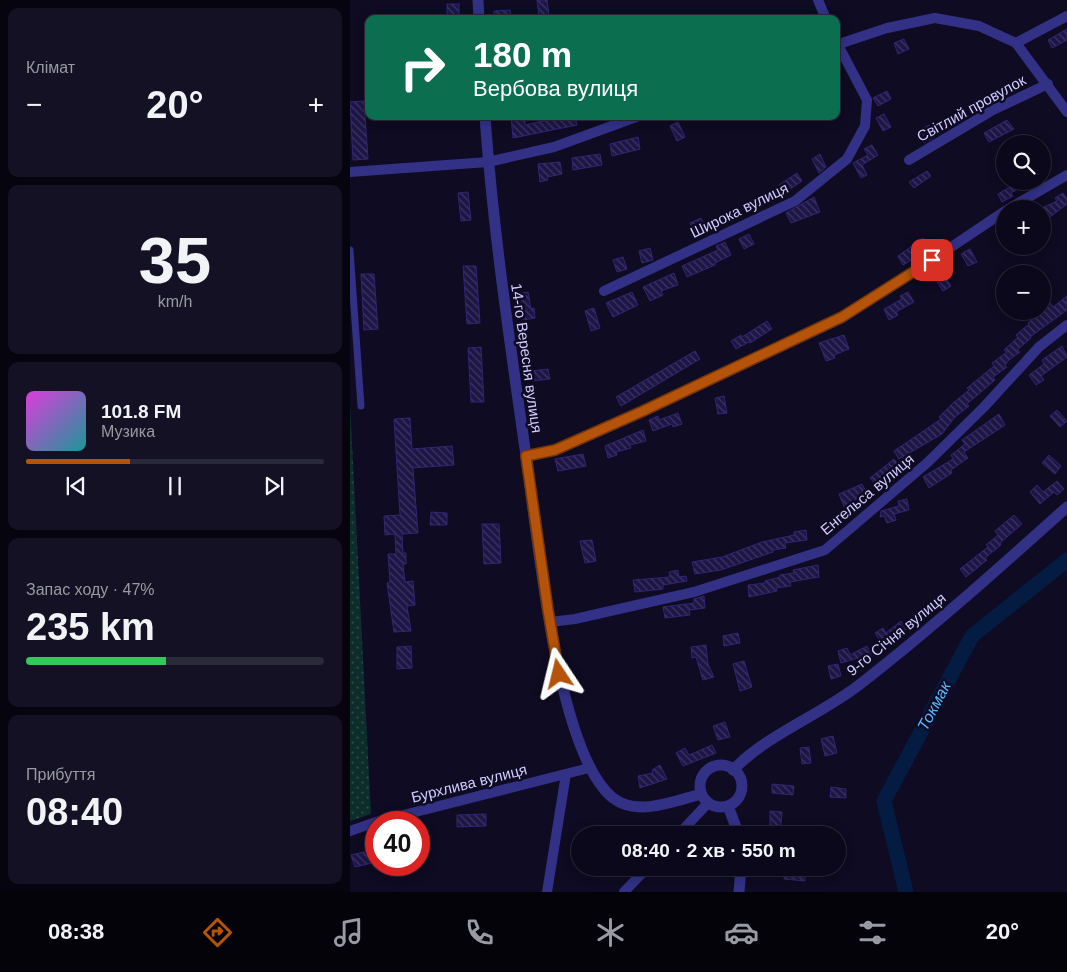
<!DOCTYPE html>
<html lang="uk">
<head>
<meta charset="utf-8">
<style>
	body { margin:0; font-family:Helvetica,sans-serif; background:#131123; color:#f1f3f6; height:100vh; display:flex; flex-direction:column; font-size:19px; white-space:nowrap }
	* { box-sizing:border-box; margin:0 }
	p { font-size:16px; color:#999aa2 }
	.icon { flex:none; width:28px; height:28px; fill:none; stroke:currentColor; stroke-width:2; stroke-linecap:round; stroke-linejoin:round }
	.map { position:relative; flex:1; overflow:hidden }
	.sheet { display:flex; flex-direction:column; gap:8px; padding:8px; background:#06040e; width:350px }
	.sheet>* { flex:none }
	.hud { position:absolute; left:15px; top:15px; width:475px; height:105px; border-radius:10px; box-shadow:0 2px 12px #0003,0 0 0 1px #2a2939; background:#0b6e4f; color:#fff; overflow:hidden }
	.buttons { position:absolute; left:646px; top:135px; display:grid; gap:10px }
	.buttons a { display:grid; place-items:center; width:55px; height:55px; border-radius:50%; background:#0a081a; box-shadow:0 2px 12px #0003,0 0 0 1px #2a2939; font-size:25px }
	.speed { position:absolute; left:15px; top:811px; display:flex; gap:10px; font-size:25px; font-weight:700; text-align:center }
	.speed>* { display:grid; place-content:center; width:65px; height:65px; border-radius:50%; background:#0a081a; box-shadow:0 2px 12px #0003,0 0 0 1px #2a2939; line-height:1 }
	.speed .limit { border:8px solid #d22; background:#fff; color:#111 }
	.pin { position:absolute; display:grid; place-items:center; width:42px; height:42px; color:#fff; margin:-21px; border-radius:10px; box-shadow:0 2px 8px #0006 }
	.me { position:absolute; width:55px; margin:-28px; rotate:350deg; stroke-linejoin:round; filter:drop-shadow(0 0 4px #0008) }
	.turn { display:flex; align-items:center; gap:18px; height:105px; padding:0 25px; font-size:22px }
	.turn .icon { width:65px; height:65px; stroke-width:2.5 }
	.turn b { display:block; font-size:35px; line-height:42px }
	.big { font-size:38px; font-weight:700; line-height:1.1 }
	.sheet .card { flex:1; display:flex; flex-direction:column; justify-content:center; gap:8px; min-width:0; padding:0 18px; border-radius:10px; background:#131123 }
	.sheet .dial { align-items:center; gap:0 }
	.dial b { font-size:65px; line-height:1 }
	.song { display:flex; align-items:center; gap:15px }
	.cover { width:60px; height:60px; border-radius:8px; background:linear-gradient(135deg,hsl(300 70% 55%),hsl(180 70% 35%)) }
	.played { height:5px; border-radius:2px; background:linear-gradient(90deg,#b45309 35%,#2a2939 35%) }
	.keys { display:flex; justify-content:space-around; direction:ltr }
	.heat { display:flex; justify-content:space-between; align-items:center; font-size:28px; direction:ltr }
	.charge { height:8px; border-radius:4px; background:linear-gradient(90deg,#34c759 47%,#2a2939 0) }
	.trip { position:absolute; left:221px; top:826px; width:275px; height:50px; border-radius:25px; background:#0a081a; box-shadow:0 2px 12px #0003,0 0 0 1px #2a2939; font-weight:700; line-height:50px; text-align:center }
	.dock { display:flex; height:80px; justify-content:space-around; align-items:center; background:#04030a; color:#999aa2 }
	.dock .icon { width:35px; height:35px }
	.dock .active { color:#b45309 }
	.dock b { font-size:22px; color:#f1f3f6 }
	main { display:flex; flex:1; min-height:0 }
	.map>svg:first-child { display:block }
	.grass { fill:url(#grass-dots) }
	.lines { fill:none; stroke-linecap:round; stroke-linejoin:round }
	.river { stroke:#041c42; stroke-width:15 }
	.building { fill:url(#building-back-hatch); stroke:#322574 }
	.pedestrian { stroke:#323186; stroke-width:7 }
	.minor { stroke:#323186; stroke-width:10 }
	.tertiary { stroke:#323186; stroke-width:11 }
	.route-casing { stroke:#753606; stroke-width:12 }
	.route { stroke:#b45309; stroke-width:9 }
	.labels { text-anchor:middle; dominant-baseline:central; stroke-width:5; stroke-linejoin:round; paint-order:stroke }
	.street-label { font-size:15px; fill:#d1ccff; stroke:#0e0b22 }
	.water-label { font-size:16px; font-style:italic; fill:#5ab7ff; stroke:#0e0b22 }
</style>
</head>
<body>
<main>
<section class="sheet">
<div class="card"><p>Клімат</p>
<div class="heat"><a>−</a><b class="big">20°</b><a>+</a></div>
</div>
<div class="card dial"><b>35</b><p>km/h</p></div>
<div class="card">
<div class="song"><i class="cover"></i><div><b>101.8 FM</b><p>Музика</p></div></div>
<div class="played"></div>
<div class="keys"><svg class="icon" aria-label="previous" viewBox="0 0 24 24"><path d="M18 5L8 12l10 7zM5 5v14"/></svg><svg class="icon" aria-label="pause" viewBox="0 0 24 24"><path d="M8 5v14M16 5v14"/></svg><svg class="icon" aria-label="next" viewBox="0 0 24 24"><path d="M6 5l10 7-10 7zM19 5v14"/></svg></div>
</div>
<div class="card"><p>Запас ходу · 47%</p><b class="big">235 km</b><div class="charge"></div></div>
<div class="card"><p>Прибуття</p><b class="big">08:40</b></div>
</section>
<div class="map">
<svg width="717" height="892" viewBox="0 0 717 892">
	<defs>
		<pattern id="grass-dots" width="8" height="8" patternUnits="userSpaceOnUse" patternTransform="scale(1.25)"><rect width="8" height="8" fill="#0d2d2b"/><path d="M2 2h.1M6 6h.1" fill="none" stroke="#2f4a4b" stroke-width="1.8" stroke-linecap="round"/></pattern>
		<pattern id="building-back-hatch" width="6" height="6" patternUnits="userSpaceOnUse" patternTransform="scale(1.25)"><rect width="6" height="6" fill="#1d1545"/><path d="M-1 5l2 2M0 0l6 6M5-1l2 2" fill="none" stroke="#3d3661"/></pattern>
	</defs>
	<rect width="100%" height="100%" fill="#0e0b22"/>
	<path class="grass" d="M0,404L21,814L0,821Z"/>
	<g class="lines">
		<path class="river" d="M556,892L534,801L622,636L717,560"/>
	</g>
	<g class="building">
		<path d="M187,0H197L199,15L189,17Z"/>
		<rect x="97" y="4" width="12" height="15"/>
		<path d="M160,10L161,19H144V11Z"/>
		<path d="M717,29V40L702,48L698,40Z"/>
		<path d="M554,39L559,49L548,54L544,43Z"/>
		<path d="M537,91L541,99L528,106L523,98Z"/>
		<path d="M14,101L18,159L3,160L0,102Z"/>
		<path d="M534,114L541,127L533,131L526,118Z"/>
		<path d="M161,116H175V125L215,116H225L227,125L163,138Z"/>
		<path d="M657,120L664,129L639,142L634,133Z"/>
		<path d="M328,122L335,137L327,141L320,126Z"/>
		<path d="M579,125L585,137L574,143L568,131Z"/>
		<path d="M288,137L290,149L262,156L260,144Z"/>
		<path d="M522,145L528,155L512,165L517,175L511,178L503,163L518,155L514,149Z"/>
		<path d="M250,154L252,165L223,170L222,158Z"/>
		<path d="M470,154L476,167L469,173L462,159Z"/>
		<path d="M210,162L212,174L197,177L198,180L190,182L188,164Z"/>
		<path d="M577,171L581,176L564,188L559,182Z"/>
		<path d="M447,173L452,181L434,193L429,185Z"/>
		<path d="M670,181H682L661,193L663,196L652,202L648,194Z"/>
		<path d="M118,192L121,220L111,221L108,193Z"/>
		<path d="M713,193L717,199V204L696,220L692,208L707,201L705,198Z"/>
		<path d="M464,197L470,212L441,223L436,213Z"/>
		<path d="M351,218L357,231L346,236L340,223Z"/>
		<path d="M399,234L404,244L394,249L389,239Z"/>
		<path d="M573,238L578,246L562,256L563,259L553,265L548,256Z"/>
		<path d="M375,242L381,255L365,263V265L337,277L332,266L368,250L366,246Z"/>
		<path d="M300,248L303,260L292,263L289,251Z"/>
		<path d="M620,249L627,262L618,266L611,254Z"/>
		<path d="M273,257L277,269L267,272L263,260Z"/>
		<path d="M113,266H126L130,323L117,324Z"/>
		<path d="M592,272L601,286L593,291L584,277Z"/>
		<path d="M324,273L328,285L311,291L313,295L300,301L293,287Z"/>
		<path d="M11,274H24L28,329L14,330Z"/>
		<path d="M178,292L181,309L184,308L185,318L173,320L171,303H168L167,294Z"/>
		<path d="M282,292L288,305L263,317L256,303Z"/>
		<path d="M558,292L564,302L546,312L548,315L539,320L534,309L552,299L550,296Z"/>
		<path d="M717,296V310L680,337L681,338L667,350L670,352L659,360L655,365L657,367L643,377L645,380L617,404L619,406L604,418L592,434L549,459L544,451L591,419L589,417L603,403L619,390L617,388L644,366L642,363L657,352L654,350L668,337L666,335L679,324L678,323L700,303L703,307Z"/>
		<path d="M244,308L250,328L241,331L235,311Z"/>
		<path d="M417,321L422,329L400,343L399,342L386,349L381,341L391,335L392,337Z"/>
		<path d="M494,335L499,349L484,355L485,358L476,361L469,343Z"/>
		<path d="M712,346L717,357L691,376L694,380L686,385L679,375L694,364L692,360Z"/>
		<path d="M131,347L134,402H121L118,348Z"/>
		<path d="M345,351L350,359L271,406L266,397Z"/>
		<path d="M198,369L200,379L182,381L181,371Z"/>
		<path d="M374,396L377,413L368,414L365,398Z"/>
		<path d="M707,410L717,421L710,427L700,416Z"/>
		<path d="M328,413L332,424L323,427L322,424L303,431L299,420L308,416L309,420Z"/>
		<path d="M649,414L655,425L614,452L618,458L601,470L602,473L579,488L573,477L603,459L601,455L615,444L612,440Z"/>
		<path d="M60,418L62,449L102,446L104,465L63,468L68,533L52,534L53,553H56V564H53L55,582L63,581L65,605L57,606L61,631L44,632L37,583L40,582L38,554H46L45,534L35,535L34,516L50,515L44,419Z"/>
		<path d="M293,430L296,441L280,445L281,448L266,452L267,455L258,458L255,446Z"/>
		<path d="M233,454L236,466L208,471L205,459Z"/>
		<path d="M699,455L711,466L705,474L692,463Z"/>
		<path d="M544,459L551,468L528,487L520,478Z"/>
		<path d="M707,481L714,489L707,495L704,492L690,504L680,492L687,485L693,492Z"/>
		<path d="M512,484L517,494L503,501L504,505L495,509L489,494Z"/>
		<path d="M557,499L559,510L544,514L546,520L537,523L534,516L530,517L531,511L549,506L548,501Z"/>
		<path d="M81,512L97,513V525H80Z"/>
		<path d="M664,515L672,524L650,543L651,545L635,558L637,560L616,577L610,569L638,547L636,545L648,535L645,531Z"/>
		<path d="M132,524H149L151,563L134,564Z"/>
		<path d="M456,530L457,540L435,543L436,548L423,550V552L371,570L345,574L342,562L372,557L412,542L444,535V532Z"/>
		<path d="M242,540L246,561L235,563L230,541Z"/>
		<path d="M468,565L469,577L440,582L441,586L426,588L427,591L399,597L398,585L415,583V581L430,577V575L444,573L443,570Z"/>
		<path d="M328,570L329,577L336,576L337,581L313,585V589L285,592L283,580L320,577L319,572Z"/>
		<path d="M354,596L355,608L339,610L340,615L315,618L313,607L344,603V599Z"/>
		<path d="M551,621L557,629L532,644L525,633L533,628L536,633Z"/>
		<path d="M388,633L390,643L374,646L373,636Z"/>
		<path d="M356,645L358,664L364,677L353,680L346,657L342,658L341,647Z"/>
		<path d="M61,646L62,668L47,669V647Z"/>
		<path d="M517,646L522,657L513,661L511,657L491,663L488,651L497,648L500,655Z"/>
		<path d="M394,661L402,687L390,691L383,664Z"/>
		<path d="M488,664L491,676L481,679L478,666Z"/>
		<path d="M375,722L380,737L368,740L363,726Z"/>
		<path d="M483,736L487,753L475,756L471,739Z"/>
		<path d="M362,745L366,753L333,766L326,753L335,748L339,755Z"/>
		<path d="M459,747L461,763L452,764L450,748Z"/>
		<path d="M310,765L317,779L290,788L288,776L303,773L302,770Z"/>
		<path d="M422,784L444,786L443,795L422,793Z"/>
		<path d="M481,787L496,789V798L480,797Z"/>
		<path d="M420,811L432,812L430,835H420Z"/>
		<path d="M136,814V826L107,827V815Z"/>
		<path d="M26,849V862L5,867L1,855Z"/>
		<path d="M435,870L455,871V881L434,879Z"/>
	</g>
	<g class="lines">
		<path class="pedestrian" d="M0,250L11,406"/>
		<g class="minor">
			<path d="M468,0L476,19"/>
			<path d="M666,43L717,16"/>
			<path d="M486,45L537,28L585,18L629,26L666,43L717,112"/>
			<path d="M559,160L643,110L698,84"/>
			<path d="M0,172L138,162L204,147L289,116"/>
			<path d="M658,209L717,175"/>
			<path d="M254,291L445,201L497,159L515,126L517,100L486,41"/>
			<path d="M176,456L205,450L293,411L492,317L567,270L655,211"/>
			<path d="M200,622L225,619L344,592L475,550L577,463L634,407L689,347L717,325"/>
			<path d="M0,831L26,822L239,768"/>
			<path d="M328,835L358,803"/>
			<path d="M197,892L216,774"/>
			<path d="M274,892L297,868"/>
		</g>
		<g class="tertiary">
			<path d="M128,0L129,19"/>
			<path d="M135,116C143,230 160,343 176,456C187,530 206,753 263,798C287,817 325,801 351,794"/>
			<circle cx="371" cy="786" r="21"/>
			<path d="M383,770C419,733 469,716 509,685C581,629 649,568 717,507"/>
			<path d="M378,806L389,835"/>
			<path d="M389,892L391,868"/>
		</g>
	</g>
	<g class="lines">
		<g class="route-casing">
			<path id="route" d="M209,674L198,610L176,456L205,450L293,411L492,317L582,260"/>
		</g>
		<use href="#route" class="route"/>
	</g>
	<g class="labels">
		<g class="street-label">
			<text transform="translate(621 108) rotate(-29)">Світлий провулок</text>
			<text transform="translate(389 210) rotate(-26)">Широка вулиця</text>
			<text transform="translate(177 358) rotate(82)">14-го Вересня вулиця</text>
			<text transform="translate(517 494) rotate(-40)">Енгельса вулиця</text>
			<text transform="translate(546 634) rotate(-39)">9-го Січня вулиця</text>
			<text transform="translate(119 783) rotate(-14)">Бурхлива вулиця</text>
		</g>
		<g class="water-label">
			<text transform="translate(584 706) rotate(-62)">Токмак</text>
		</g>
	</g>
</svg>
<div class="buttons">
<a><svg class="icon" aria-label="search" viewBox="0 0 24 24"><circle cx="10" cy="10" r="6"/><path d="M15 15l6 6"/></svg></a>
<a>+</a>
<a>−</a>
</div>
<div class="speed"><div class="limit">40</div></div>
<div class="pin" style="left:582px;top:260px;background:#d93025"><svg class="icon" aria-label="arrive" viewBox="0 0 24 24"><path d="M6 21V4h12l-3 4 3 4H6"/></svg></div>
<svg class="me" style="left:209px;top:674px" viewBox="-20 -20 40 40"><path d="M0-17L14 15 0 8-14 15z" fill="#b45309" stroke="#fff" stroke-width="4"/></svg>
<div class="trip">08:40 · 2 хв · 550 m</div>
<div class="hud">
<div class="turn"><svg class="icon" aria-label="right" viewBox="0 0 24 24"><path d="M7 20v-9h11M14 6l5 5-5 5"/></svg><div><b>180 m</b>Вербова вулиця</div></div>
</div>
</div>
</main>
<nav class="dock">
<b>08:38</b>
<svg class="icon active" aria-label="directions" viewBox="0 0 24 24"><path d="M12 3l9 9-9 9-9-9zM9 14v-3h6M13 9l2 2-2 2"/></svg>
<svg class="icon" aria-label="music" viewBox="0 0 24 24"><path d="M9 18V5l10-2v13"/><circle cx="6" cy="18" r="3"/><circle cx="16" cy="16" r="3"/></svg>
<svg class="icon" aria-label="phone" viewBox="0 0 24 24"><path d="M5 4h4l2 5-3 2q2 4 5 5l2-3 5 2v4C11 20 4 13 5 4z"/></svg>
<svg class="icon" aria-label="climate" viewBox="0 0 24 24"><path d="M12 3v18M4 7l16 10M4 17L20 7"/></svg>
<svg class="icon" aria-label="car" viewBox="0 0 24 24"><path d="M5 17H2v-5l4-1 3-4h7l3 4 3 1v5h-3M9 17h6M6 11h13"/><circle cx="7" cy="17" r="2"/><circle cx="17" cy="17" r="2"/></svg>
<svg class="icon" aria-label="filters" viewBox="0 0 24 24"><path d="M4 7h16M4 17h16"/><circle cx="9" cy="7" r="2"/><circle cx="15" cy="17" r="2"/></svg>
<b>20°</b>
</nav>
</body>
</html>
